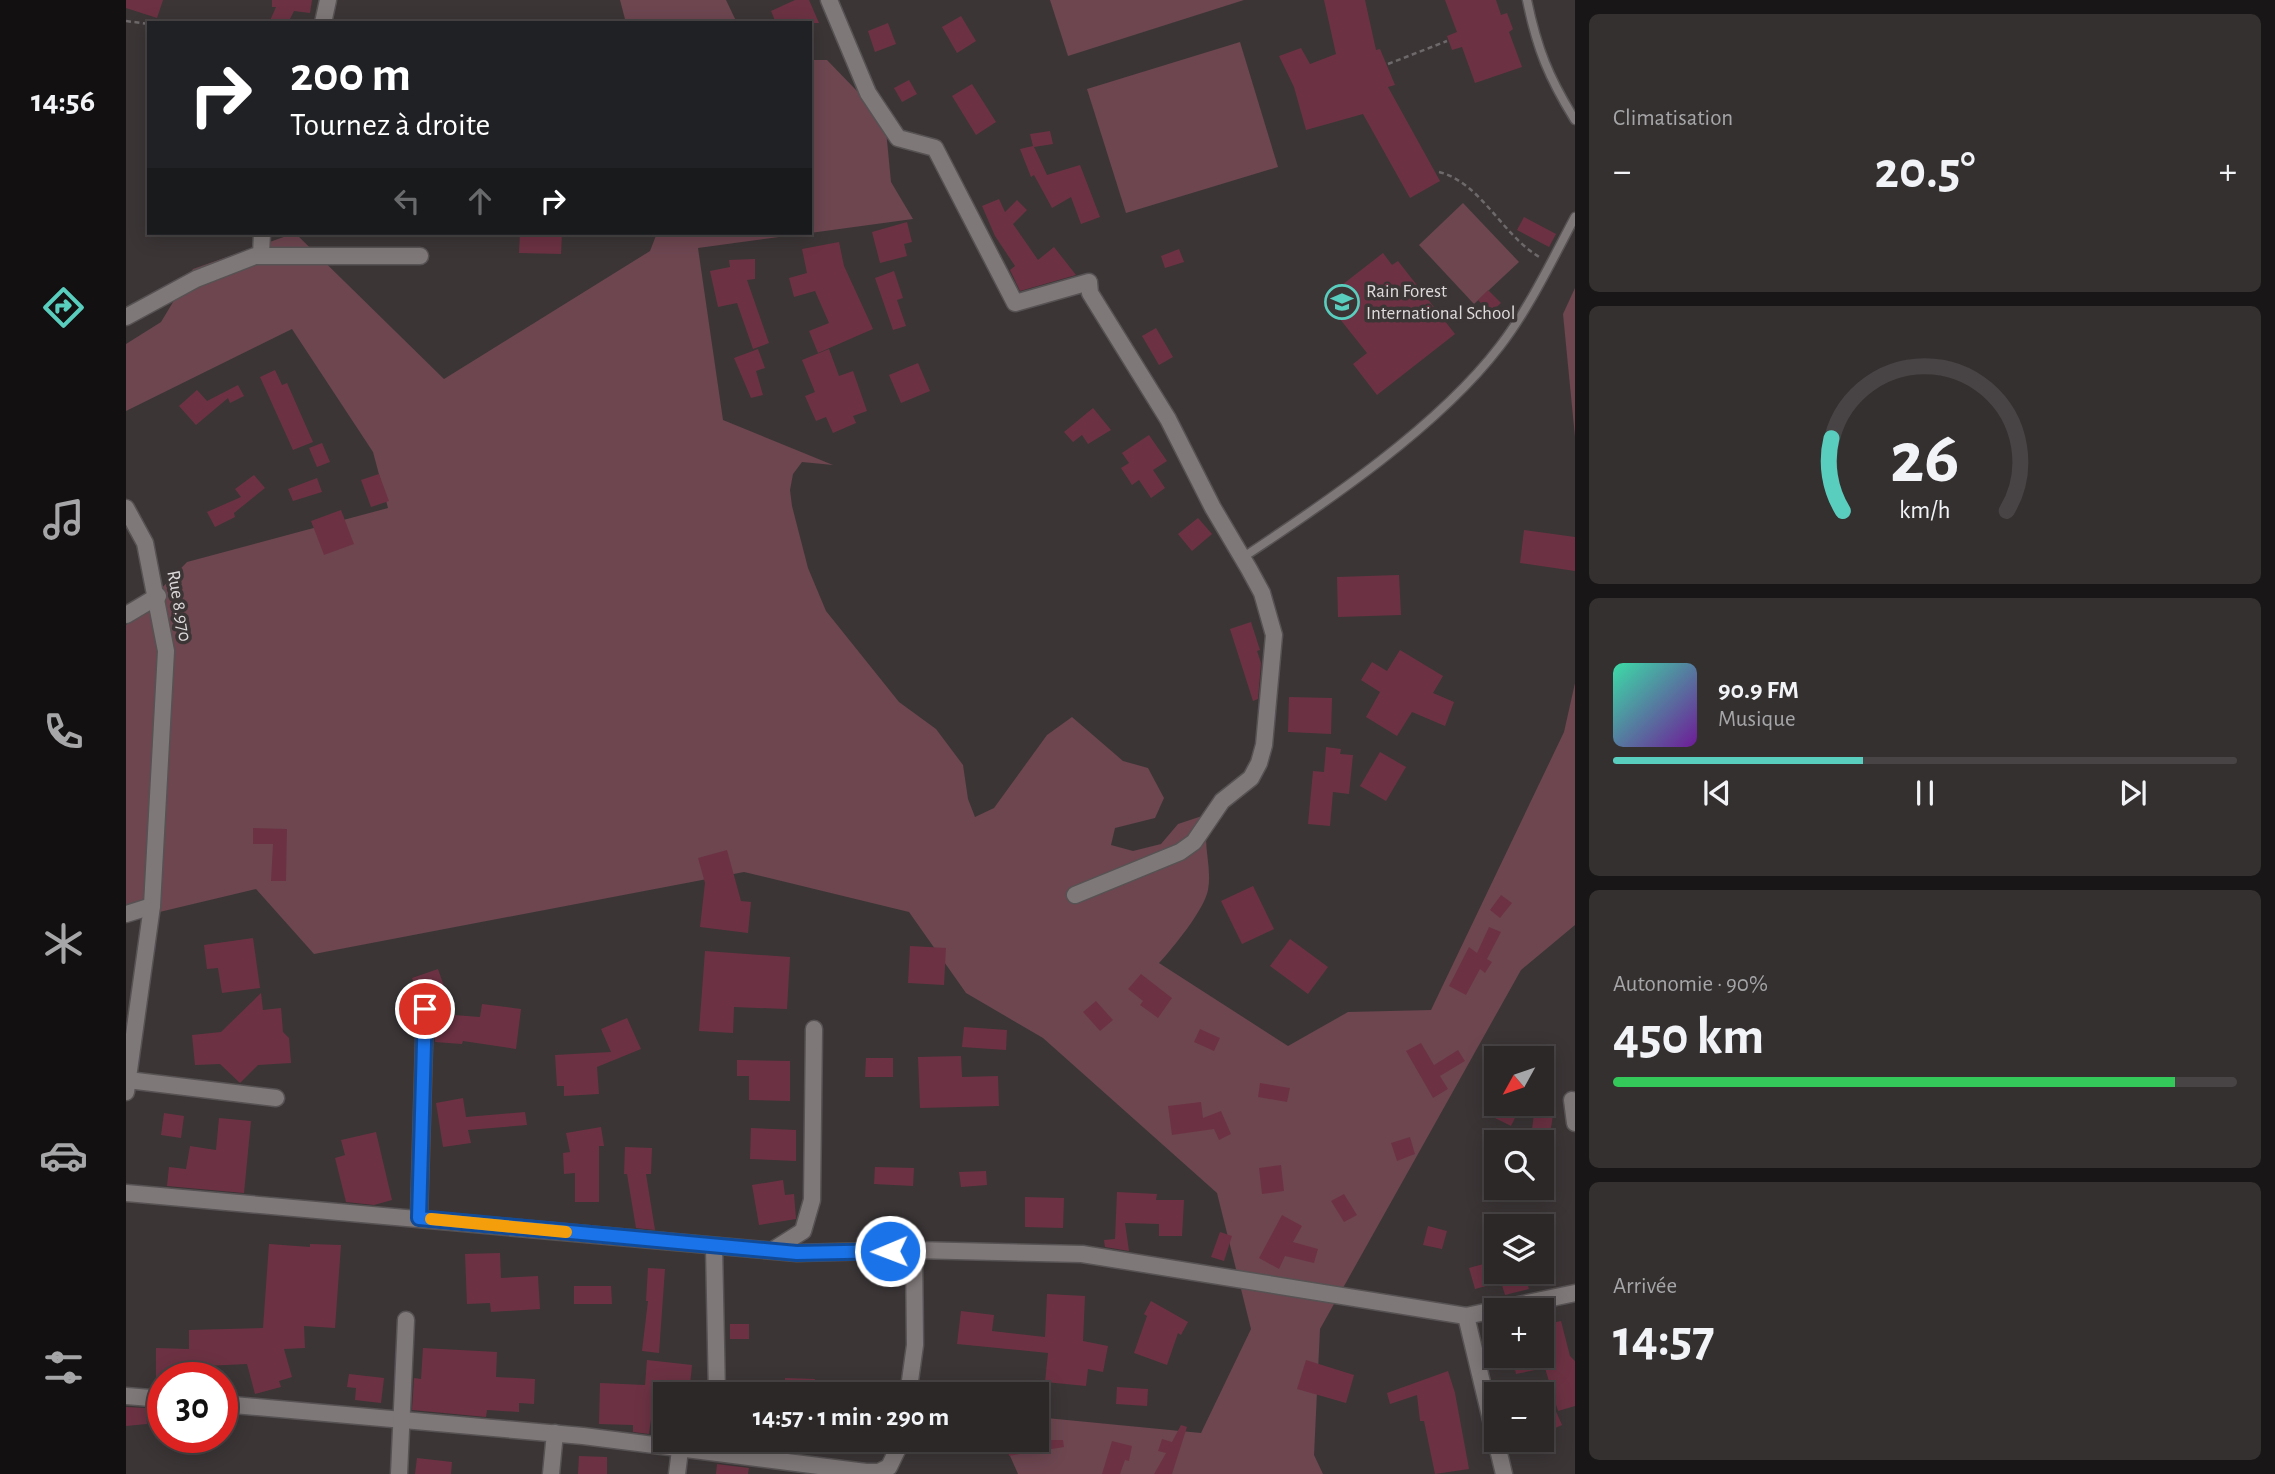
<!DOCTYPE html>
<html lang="fr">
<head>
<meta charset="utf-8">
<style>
	body { margin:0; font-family:"Alegreya Sans",sans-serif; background:#343030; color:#f1f3f6; height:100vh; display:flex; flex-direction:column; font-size:26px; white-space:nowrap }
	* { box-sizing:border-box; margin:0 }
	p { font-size:23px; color:#a6a6a8 }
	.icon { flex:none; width:38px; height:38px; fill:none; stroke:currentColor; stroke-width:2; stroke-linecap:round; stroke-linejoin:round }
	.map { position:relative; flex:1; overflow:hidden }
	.drawer { display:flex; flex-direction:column; gap:14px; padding:14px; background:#181616; width:700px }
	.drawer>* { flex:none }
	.guide { position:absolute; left:21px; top:21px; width:665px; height:214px; border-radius:0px; box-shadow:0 4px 18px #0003,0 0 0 2px #484445; background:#202124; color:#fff; overflow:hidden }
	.needle { width:46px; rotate:230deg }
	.buttons { position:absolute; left:1358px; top:1046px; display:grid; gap:14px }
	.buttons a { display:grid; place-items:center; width:70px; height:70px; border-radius:0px; background:#2c2828; box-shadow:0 4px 18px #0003,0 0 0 2px #484445; font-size:35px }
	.speed { position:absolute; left:21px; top:1362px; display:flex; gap:14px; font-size:35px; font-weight:700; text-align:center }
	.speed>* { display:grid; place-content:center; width:91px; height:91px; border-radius:50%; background:#2c2828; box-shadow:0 4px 18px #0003,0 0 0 2px #484445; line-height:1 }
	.speed .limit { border:10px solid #d22; background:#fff; color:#111 }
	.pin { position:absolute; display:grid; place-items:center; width:60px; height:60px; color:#fff; margin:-30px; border:4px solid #fff; border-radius:50%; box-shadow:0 2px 7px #0007 }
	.me { position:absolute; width:77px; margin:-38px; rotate:269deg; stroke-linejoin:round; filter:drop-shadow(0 0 5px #0008) }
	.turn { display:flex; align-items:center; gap:24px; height:147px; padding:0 28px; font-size:32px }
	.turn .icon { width:91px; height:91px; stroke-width:2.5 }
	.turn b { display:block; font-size:49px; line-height:60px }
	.lanes { display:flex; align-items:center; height:66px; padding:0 28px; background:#0003; justify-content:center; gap:35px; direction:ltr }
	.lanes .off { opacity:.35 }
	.big { font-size:52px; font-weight:600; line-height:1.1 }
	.drawer .card { flex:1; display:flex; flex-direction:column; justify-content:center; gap:10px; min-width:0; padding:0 24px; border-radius:10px; background:#343030 }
	.drawer .dial { align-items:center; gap:0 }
	.dial svg { height:182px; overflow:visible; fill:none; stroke:#484445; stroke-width:7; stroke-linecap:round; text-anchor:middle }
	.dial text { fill:#f1f3f6; stroke:none }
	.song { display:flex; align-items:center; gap:21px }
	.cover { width:84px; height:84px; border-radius:10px; background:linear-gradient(135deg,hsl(160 70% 55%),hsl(280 70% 35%)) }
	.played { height:7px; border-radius:4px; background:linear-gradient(90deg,#59cebe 40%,#484445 40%) }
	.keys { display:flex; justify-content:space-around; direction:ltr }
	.heat { display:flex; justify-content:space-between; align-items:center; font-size:38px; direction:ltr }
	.charge { height:10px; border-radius:5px; background:linear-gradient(90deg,#34c759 90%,#484445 0) }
	.trip { position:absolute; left:527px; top:1382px; width:396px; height:70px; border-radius:0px; background:#2c2828; box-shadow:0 4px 18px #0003,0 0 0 2px #484445; font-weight:600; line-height:70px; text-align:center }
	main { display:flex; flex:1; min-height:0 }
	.menu { display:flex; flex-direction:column; width:126px; justify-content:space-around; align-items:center; background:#121010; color:#a6a6a8 }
	.menu .icon { width:49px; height:49px }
	.menu .active { color:#59cebe }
	.menu b { font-size:32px; color:#f1f3f6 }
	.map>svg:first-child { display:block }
	.green { fill:#6d4650 }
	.building { fill:#6c3243 }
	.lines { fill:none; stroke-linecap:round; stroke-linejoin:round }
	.service-casing { stroke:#575253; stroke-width:11 }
	.minor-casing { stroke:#575253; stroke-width:19 }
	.path { stroke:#6d6869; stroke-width:2.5; stroke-dasharray:5 3.5; stroke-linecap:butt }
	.service { stroke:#7f7879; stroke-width:8 }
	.minor { stroke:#7f7879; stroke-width:16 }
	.route-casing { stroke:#114b97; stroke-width:18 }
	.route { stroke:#1a73e8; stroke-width:12 }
	.slow { stroke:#f59e0b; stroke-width:12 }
	.labels { text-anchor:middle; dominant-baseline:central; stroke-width:7; stroke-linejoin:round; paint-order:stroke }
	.poi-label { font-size:19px; fill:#dedadb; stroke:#3b3536; text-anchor:start }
	.street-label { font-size:19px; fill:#dedadb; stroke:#3b3536 }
</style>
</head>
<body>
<main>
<nav class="menu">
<b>14:56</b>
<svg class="icon active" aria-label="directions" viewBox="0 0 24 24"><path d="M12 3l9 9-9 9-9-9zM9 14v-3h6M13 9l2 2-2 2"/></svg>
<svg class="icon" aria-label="music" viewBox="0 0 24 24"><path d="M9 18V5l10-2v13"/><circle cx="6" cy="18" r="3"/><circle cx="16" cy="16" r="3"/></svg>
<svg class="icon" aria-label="phone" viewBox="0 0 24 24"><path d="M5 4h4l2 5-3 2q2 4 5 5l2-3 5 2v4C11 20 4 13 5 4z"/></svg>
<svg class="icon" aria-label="climate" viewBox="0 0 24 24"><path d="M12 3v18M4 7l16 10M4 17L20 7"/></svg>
<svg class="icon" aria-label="car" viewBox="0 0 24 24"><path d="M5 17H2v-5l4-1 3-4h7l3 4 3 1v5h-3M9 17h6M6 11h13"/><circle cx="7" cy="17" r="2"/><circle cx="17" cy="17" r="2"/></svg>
<svg class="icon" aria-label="filters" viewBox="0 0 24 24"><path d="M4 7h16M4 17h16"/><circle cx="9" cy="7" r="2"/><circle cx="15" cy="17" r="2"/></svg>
</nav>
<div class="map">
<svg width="1449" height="1474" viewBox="0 0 1449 1474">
	<rect width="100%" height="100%" fill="#3b3536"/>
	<g class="green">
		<path d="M494,0H600L611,23H500Z"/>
		<path d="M924,0H1118L942,56Z"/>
		<path d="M1114,42L1152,167L1000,213L961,89Z"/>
		<path d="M684,60H701L759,120L765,182L787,219L684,233Z"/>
		<path d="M1337,203L1393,262L1348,304L1293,245Z"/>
		<path d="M169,233L318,379L524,251L531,233H683L572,248L597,420L707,465L676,462L667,474L664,490L666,506L682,568L700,611L773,702L810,729L837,765L842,799L849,817L868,808L921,735L946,717L997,761L1022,768L1038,798L1029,818L989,828L985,845L1007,851L1035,844L1052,824L1085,813C1073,838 1087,864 1082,890C1078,910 1047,948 1033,963L1162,1046L1222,1012L1305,1010L1438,732L1449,683V925L1395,970L1194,1329L1188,1455L1197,1474H892L877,1440H910V1417L1075,1433L1125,1329L1091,1193L917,1038L840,993L783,912L618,872L188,954L130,889L0,920V625L61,562L262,508L247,452L166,329L0,411V344L35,322L67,269Z"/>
		<path d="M1449,288V437L1437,314Z"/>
	</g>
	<g class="building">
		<path d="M0,0H37L31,18L0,8Z"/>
		<path d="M146,0H186L184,13L168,11L162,23H143L150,7H146Z"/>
		<path d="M669,0H683L693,23H650L645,11Z"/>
		<path d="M1198,0H1239L1250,50L1254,49L1269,85L1262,87L1314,181L1284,198L1237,114L1180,130L1168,87L1153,56L1175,48L1184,64L1210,54Z"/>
		<path d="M1319,0H1370L1375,15L1381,13L1387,29L1383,32L1396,67L1349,83L1336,47L1326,50L1321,36L1331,32Z"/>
		<path d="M835,16L850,41L831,53L816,27Z"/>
		<path d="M762,23L770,44L749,52L742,31Z"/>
		<path d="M783,80L791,94L776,102L768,88Z"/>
		<path d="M846,84L870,122L850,135L826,96Z"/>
		<path d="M924,131L927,144L908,147L921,175L954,165L974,217L955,224L945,197L926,208L908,175L905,177L894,149L907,146L904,134Z"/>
		<path d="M873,199L879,212L891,200L901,210L887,224L912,260L928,247L950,275L894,291L884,270L889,266L869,236L856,206Z"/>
		<path d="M1398,217L1430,234L1423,247L1391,230Z"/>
		<path d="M781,222L786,242L778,244L781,256L754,263L746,232Z"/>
		<path d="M394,233H436L435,254L393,253Z"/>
		<path d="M713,242L718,266L747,329L692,353L683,331L703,323L689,291L668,297L663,278L681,273L676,249Z"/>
		<path d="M1053,249L1058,262L1039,268L1035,256Z"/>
		<path d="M1257,253L1266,265L1272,261L1329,334L1251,395L1227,364L1241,353L1198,299Z"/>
		<path d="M629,259V279L621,280L643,343L627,349L611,303L592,307L584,271L604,267L603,260Z"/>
		<path d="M768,271L777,298L771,300L780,326L767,330L749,278Z"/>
		<path d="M1362,290L1375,303L1364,313L1352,300Z"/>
		<path d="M1030,328L1047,357L1033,365L1016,336Z"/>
		<path d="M632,349L639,368L630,371L637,395L625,398L608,358Z"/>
		<path d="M703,349L713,376L727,371L741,411L727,416L730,423L707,433L700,417L690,421L679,396L689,392L676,360Z"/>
		<path d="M792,363L804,391L775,403L763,375Z"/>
		<path d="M149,370L156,385L161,383L187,442L167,450L134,377Z"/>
		<path d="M112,385L118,396L104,403L102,398L70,425L53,406L71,390L81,401Z"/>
		<path d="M967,408L985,430L962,444L956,435L947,442L938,432Z"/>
		<path d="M1023,435L1041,461L1027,470L1039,488L1025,498L1013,480L1006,485L995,468L1003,463L996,453Z"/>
		<path d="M196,443L204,462L191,467L183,448Z"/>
		<path d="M253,474L263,501L245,507L235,480Z"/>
		<path d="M128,475L139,488L108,513L109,517L89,527L81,512L115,497L109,489Z"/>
		<path d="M191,478L196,492L167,501L162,489Z"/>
		<path d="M215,510L228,544L198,555L185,521Z"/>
		<path d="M1072,518L1086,534L1066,551L1052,534Z"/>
		<path d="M1398,530L1449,537V571L1394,563Z"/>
		<path d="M1273,575L1275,615L1212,617L1211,577Z"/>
		<path d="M1125,622L1134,650L1131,651L1135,663L1132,699L1127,701L1104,629Z"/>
		<path d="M1274,650L1317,676L1307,693L1328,702L1319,726L1286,712L1271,736L1240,717L1254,692L1235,680L1246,662L1261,671Z"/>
		<path d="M1163,697L1206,698L1205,734L1162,732Z"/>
		<path d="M1200,747L1215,749L1214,754L1227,755L1223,794L1207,792L1204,826L1182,824L1187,771L1198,772Z"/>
		<path d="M1254,752L1280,767L1260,801L1234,786Z"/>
		<path d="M127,828L161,829L160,881H145L147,844H127Z"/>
		<path d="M601,850L615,901L625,902L622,933L574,927L579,883L572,858Z"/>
		<path d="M1127,886L1148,929L1116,944L1095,901Z"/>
		<path d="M1375,895L1386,903L1374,918L1364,910Z"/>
		<path d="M1363,927L1375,932L1361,959L1366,962L1359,973L1354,969L1340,995L1323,986L1343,947L1351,953Z"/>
		<path d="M127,938L134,988L96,993L92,968L81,969L78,945Z"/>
		<path d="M1164,939L1202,967L1182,994L1144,966Z"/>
		<path d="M784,946L820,948L818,985L782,983Z"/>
		<path d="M579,951L664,957L661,1009L608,1007L607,1033L573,1031Z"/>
		<path d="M312,969L328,1015L354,1017L356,1004L395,1009L390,1049L337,1041L336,1044L309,1042L308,1005L304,1000H294L286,978Z"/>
		<path d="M1015,974L1046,998L1032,1018L1014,1005L1017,1001L1002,989Z"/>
		<path d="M135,993L137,1010L155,1008L157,1032L163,1038L165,1063L132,1065L114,1083L94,1064L69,1065L66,1035L95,1032Z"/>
		<path d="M970,1001L987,1020L974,1031L957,1012Z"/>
		<path d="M501,1018L515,1049L471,1067L473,1094L438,1096V1086H431L429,1055L485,1052L475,1029Z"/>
		<path d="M838,1027L881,1030L880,1050L836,1047Z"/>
		<path d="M1074,1029L1094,1038L1088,1051L1068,1042Z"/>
		<path d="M1295,1043L1308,1065L1332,1050L1339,1061L1314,1076L1322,1089L1307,1098L1280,1051Z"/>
		<path d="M1416,1055L1429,1057L1422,1092L1416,1091Z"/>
		<path d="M835,1056L836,1077L872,1076L873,1106L794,1108L792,1057Z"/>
		<path d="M740,1058H767V1077H739Z"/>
		<path d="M611,1060L664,1061V1101L623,1100V1076H611Z"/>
		<path d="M1134,1083L1164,1088L1161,1102L1132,1097Z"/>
		<path d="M337,1098L340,1117L399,1112L401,1125L342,1130L345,1143L317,1147L310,1103Z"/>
		<path d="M1075,1102L1077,1118L1095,1111L1105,1134L1093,1140L1088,1129L1046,1135L1042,1106Z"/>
		<path d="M1373,1105L1391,1114L1385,1126L1367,1117Z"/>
		<path d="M1409,1105L1428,1108L1423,1141L1405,1138Z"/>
		<path d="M38,1113L58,1116L55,1138L35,1135Z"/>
		<path d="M93,1118L125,1121L118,1193L41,1186L43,1167L60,1169L64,1146L90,1150Z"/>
		<path d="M475,1127L478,1146H473V1202H449V1173L438,1174L437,1153L444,1152L440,1133Z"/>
		<path d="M625,1128L670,1130V1161L624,1159Z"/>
		<path d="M250,1132L266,1200L248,1205L220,1202L209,1158L219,1155L215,1140Z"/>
		<path d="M1284,1137L1289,1154L1271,1161L1265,1143Z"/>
		<path d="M499,1147L526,1148L525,1174H520L529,1230L510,1228L501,1174H498Z"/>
		<path d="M1155,1165L1158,1191L1136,1194L1133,1168Z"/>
		<path d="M749,1167L788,1168L787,1186L748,1184Z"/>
		<path d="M860,1171L861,1185L835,1187L833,1172Z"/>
		<path d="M657,1180L659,1195L668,1194L670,1219L633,1225L626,1185Z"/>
		<path d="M991,1192L1031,1194L1030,1200H1058L1056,1236H1033V1224L999,1223L1003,1251L979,1247L978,1240L989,1239Z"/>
		<path d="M1218,1194L1231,1215L1218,1222L1205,1201Z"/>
		<path d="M899,1197L938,1198L937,1228L899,1227Z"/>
		<path d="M1156,1215L1176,1226L1167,1242L1192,1249L1188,1263L1159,1256L1153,1269L1133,1258Z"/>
		<path d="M1302,1226L1321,1231L1316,1249L1297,1245Z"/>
		<path d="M1094,1232L1106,1236L1098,1261L1085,1257Z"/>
		<path d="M143,1244L184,1247V1244L215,1245L209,1328L178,1326L179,1348L158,1349L166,1377L153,1381L155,1387L129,1394L121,1364L79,1366V1377H30V1348L63,1349V1330L137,1328Z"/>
		<path d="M374,1253L375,1278L412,1276L414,1309L365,1312L364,1303L341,1304L339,1254Z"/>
		<path d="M1361,1263L1362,1267L1370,1265V1272H1398L1403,1289L1379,1295L1375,1282L1349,1289L1343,1268Z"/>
		<path d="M522,1268L539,1269L533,1353L516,1351L522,1301H520Z"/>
		<path d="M448,1286H485L486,1304H448Z"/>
		<path d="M921,1294L959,1296L957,1341L982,1346L977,1372L962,1369L960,1386L919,1382L922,1353L831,1344L835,1311L868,1315L866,1331L919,1337Z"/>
		<path d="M1025,1301L1062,1322L1055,1335L1052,1333L1041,1365L1008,1353L1021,1316L1018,1314Z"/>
		<path d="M1435,1321L1444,1356L1449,1361V1406L1432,1411L1419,1368L1390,1374L1386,1356H1416V1325Z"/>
		<rect x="604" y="1324" width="19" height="15"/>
		<path d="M297,1348L371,1352L370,1377L409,1379L408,1404L393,1403V1412L361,1410L360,1417L286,1410L288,1378L295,1379Z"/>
		<path d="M521,1360L566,1365L563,1395L528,1397L523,1434L507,1432V1425L473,1424L474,1383L519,1385Z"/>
		<path d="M1180,1360L1228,1375L1220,1403L1171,1389Z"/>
		<path d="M1322,1371L1329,1393L1343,1469L1309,1474L1298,1421H1294L1291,1395L1264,1404L1261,1393Z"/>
		<path d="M223,1374L258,1378L255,1403L229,1400L230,1388L221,1387Z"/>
		<path d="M659,1378L689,1379L688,1395H659Z"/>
		<path d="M991,1387L1022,1389L1021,1406L990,1404Z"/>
		<path d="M0,1407L20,1408L21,1424L0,1426Z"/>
		<path d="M1429,1409L1436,1425L1416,1434V1415Z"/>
		<path d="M1055,1425L1061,1427L1046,1474H1028L1040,1453L1032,1451L1036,1439L1046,1442Z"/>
		<path d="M880,1440H937L938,1447L883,1456Z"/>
		<path d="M986,1441L1006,1446L1003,1461L999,1460L994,1474H976Z"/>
		<path d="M453,1456L481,1457V1474H452Z"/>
		<path d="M291,1458L326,1462L325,1474H289Z"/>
		<path d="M591,1464L623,1468L622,1474H590Z"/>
	</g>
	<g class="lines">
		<g class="service-casing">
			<g id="service">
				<path d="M1401,0C1411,49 1423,78 1449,120"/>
				<path d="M1116,558C1201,502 1313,426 1374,346C1404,307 1426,260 1449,217"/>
			</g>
		</g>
		<g class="minor-casing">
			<g id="minor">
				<path d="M703,0L742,93L772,138L809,148L889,303L963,282L964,293L1042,419L1087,508L1123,569L1136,593L1148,635L1138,745L1133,763L1125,778L1096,801L1068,842L1054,852L949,895"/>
				<path d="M197,23L202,0"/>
				<path d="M135,255L136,233"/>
				<path d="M0,317L70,279L129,256H294"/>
				<path d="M0,508L19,543L40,651L26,906L0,1092"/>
				<path d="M0,615L32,596"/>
				<path d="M0,914L26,906"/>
				<path d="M2,1080L150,1098"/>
				<path d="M1446,1100L1449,1123"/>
				<path d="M0,1193L671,1253L788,1250L956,1254L1340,1316L1449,1293"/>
				<path d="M293,1218L299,1009"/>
				<path d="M588,1246L591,1395"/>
				<path d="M647,1250L677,1231L686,1200L688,1029"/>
				<path d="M1340,1316L1378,1474"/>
				<path d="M782,1395L789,1345L788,1250"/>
				<path d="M0,1396L37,1399"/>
				<path d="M96,1404L457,1436L740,1472H753L763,1467L776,1440"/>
				<path d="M273,1474L280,1320"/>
				<path d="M425,1474L429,1433"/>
				<path d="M551,1474L554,1450"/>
			</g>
		</g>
		<g class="path">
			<path d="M0,21L23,24"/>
			<path d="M1262,64L1321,41"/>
			<path d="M1313,172C1356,183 1376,236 1415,258"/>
		</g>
		<use href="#service" class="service"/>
		<use href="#minor" class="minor"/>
	</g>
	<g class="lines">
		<g class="route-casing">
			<path id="route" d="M299,1009L293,1218L671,1253L764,1251"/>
		</g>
		<use href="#route" class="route"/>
		<path class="slow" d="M305,1219L440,1232"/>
	</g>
	<defs>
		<g id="university-ring" transform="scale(1.75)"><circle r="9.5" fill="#3b3536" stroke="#59cebe" stroke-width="1.5"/><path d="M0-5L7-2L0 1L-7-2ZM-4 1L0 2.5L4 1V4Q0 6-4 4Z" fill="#59cebe"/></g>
	</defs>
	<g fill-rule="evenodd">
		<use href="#university-ring" x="1216" y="302"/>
	</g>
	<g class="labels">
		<g class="poi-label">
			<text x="1240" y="291">Rain Forest<tspan x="1240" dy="22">International School</tspan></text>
		</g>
		<g class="street-label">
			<text transform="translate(53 606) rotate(80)">Rue 8.970</text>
		</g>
	</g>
</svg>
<div class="buttons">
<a><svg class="needle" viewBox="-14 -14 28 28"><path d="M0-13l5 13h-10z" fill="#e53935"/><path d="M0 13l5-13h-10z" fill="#a6a6a8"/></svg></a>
<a><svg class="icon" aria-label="search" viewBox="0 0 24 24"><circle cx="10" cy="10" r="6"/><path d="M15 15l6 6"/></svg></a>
<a><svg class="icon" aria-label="layers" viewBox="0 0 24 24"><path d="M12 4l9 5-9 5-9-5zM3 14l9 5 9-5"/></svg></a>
<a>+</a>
<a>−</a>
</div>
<div class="speed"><div class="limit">30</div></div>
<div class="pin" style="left:299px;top:1009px;background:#d93025"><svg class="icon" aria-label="arrive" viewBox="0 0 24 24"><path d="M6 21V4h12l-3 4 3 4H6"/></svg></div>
<svg class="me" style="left:764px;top:1251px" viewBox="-20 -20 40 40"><circle r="17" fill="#1a73e8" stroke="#fff" stroke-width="3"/><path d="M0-11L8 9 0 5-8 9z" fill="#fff"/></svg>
<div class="trip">14:57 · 1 min · 290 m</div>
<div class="guide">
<div class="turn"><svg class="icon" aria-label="right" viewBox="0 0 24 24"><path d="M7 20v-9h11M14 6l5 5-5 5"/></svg><div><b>200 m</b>Tournez à droite</div></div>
<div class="lanes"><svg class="icon off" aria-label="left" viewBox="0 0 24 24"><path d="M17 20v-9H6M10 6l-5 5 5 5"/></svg><svg class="icon off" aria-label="ahead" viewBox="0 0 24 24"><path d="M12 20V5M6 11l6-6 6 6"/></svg><svg class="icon" aria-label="right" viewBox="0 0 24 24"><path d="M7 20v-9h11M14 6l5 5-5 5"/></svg></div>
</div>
</div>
<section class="drawer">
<div class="card"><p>Climatisation</p>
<div class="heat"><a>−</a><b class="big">20.5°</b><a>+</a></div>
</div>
<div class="card dial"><svg viewBox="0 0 100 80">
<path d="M14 69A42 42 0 1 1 86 69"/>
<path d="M14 69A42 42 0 0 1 9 37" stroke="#59cebe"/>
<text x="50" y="56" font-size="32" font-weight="700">26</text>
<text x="50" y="72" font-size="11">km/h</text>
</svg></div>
<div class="card">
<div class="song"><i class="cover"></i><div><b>90.9 FM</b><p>Musique</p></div></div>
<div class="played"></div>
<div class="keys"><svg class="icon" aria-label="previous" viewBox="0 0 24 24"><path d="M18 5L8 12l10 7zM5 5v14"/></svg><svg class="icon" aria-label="pause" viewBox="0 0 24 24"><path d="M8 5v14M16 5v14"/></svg><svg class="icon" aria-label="next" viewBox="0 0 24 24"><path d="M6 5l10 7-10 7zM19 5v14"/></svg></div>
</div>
<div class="card"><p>Autonomie · 90%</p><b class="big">450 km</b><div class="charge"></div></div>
<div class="card"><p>Arrivée</p><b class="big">14:57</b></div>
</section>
</main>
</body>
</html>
